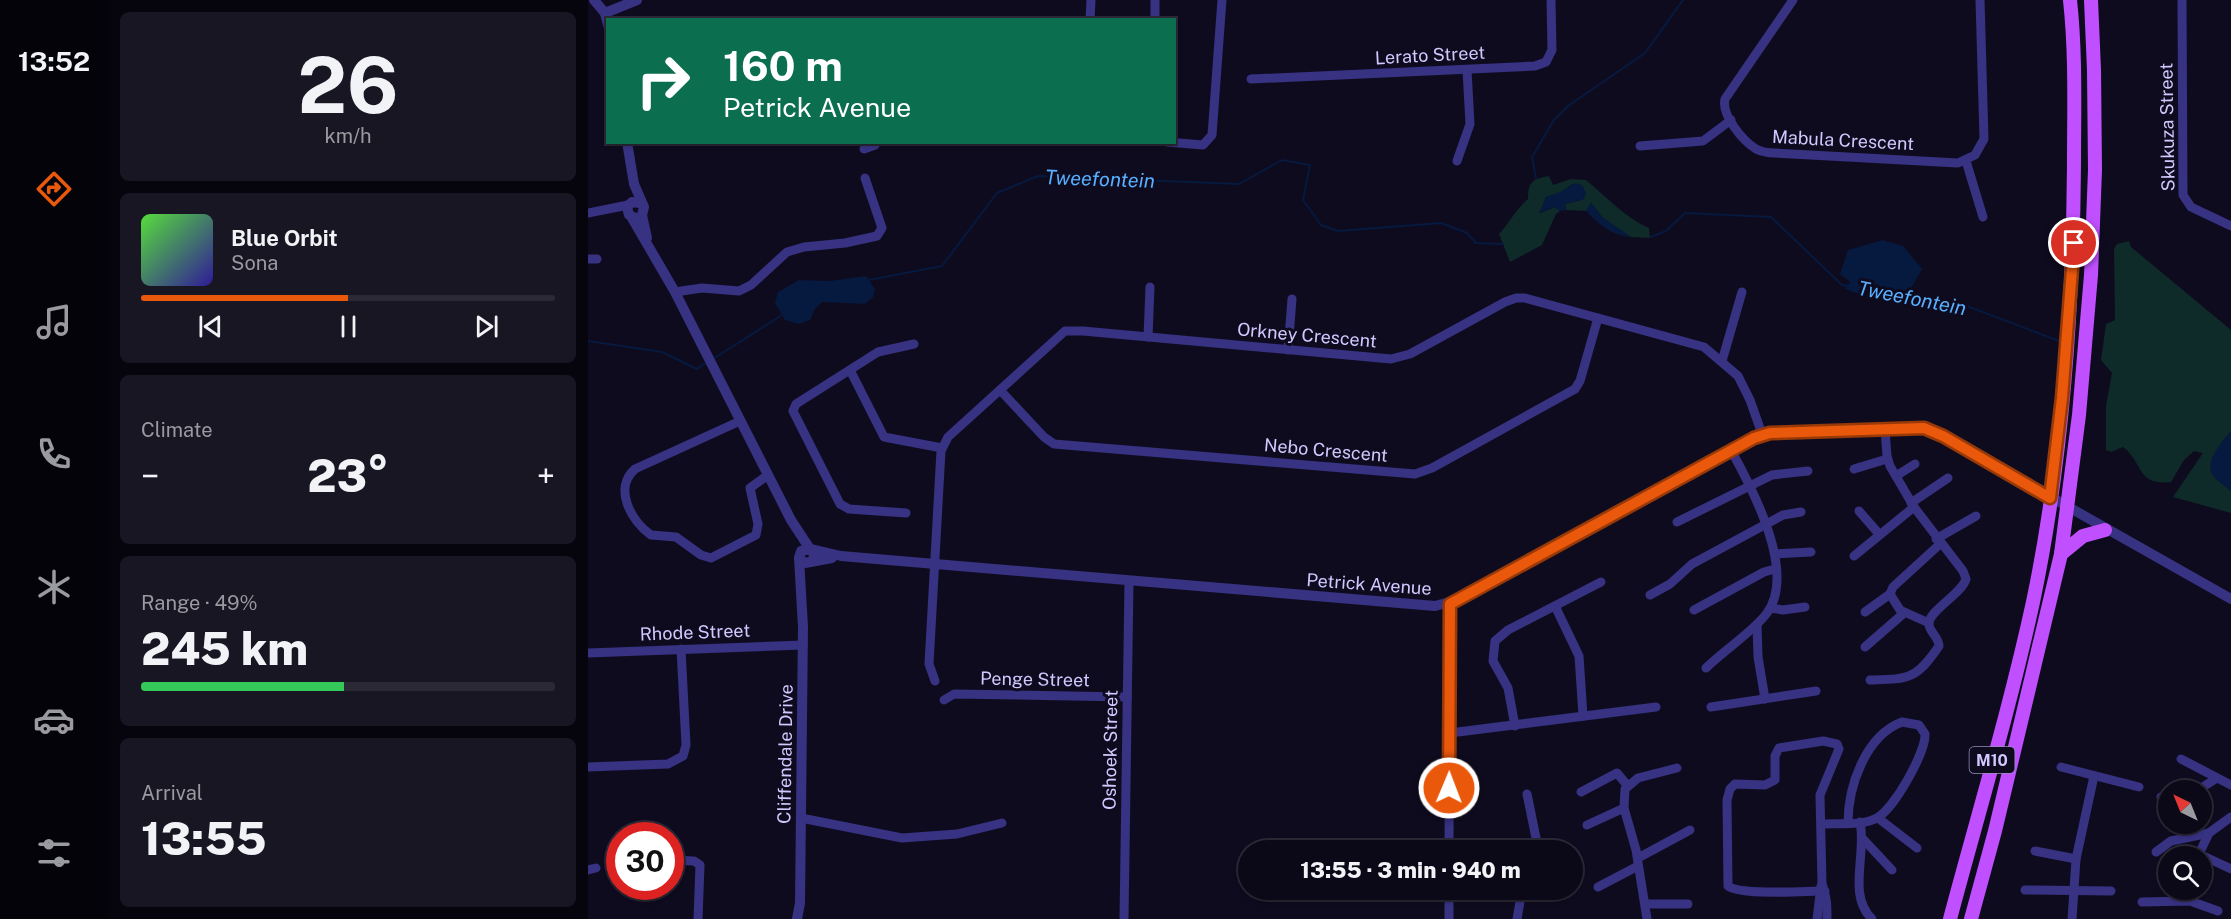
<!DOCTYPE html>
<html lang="en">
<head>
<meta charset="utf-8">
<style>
	body { margin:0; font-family:"Public Sans",sans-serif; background:#191624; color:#f1f3f6; height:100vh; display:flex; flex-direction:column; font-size:22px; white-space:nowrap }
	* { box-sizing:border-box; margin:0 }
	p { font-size:20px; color:#9a9aa1 }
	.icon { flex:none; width:33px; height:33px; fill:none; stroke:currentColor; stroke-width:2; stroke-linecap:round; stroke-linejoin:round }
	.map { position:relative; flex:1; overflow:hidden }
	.sheet { display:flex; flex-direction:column; gap:12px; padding:12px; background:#06040d; width:480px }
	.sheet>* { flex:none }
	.banner { position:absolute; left:18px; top:18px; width:570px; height:126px; border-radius:0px; box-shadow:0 2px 4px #0004,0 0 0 2px #2b2936; background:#0b6e4f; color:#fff; overflow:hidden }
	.needle { width:39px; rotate:317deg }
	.controls { position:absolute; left:1570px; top:780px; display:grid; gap:12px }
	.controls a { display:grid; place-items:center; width:54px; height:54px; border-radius:50%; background:#0b0817; box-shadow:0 2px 4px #0004,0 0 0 2px #2b2936; font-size:30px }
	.speed { position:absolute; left:18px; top:822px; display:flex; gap:12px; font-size:30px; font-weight:700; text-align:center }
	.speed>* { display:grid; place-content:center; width:78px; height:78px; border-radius:50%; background:#0b0817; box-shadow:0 2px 4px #0004,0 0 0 2px #2b2936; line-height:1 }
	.speed .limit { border:9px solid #d22; background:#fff; color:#111 }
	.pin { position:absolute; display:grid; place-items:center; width:51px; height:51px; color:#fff; margin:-26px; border:3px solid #fff; border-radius:50%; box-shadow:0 2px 6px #0007 }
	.me { position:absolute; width:66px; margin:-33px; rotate:1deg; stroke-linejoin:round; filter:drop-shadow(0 0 4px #0008) }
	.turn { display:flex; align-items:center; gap:21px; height:126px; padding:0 18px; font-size:27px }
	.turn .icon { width:78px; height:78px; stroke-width:2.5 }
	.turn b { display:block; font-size:42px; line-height:51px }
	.big { font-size:45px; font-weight:800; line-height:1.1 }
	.sheet .card { flex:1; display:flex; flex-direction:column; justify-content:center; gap:9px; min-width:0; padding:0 21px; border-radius:9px; background:#191624 }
	.sheet .dial { align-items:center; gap:0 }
	.dial b { font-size:78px; line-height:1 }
	.song { display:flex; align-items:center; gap:18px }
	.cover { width:72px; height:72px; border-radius:9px; background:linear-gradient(135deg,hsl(110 70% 55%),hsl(250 70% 35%)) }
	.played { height:6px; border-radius:3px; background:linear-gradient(90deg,#ea580c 50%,#2b2936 50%) }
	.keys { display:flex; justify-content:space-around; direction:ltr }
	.heat { display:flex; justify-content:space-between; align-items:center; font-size:33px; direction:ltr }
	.charge { height:9px; border-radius:4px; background:linear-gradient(90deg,#34c759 49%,#2b2936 0) }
	.trip { position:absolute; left:650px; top:840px; width:345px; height:60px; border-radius:30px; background:#0b0817; box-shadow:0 2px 4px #0004,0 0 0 2px #2b2936; font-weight:800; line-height:60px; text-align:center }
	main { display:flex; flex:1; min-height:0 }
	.dock { display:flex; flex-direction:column; width:108px; justify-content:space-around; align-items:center; background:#040309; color:#9a9aa1 }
	.dock .icon { width:42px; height:42px }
	.dock .on { color:#ea580c }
	.dock b { font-size:27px; color:#f1f3f6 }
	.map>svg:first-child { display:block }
	.green { fill:#0e2a29 }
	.water { fill:#06193e }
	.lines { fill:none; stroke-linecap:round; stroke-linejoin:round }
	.stream { stroke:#06193e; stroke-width:2 }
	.minor { stroke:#373282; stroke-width:9 }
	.tertiary { stroke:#373282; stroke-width:10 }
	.primary { stroke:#c050ff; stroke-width:14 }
	.route-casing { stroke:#983908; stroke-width:15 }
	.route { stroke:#ea580c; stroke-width:10 }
	.labels { text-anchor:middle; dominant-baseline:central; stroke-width:6; stroke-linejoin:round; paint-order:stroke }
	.shield { fill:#0f0b1f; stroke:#9690bc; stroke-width:1.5 }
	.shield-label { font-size:16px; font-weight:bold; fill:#d0c9ff }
	.street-label { font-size:18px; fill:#d0c9ff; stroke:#0f0b1f }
	.water-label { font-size:20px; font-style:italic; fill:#57afff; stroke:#0f0b1f }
</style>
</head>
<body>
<main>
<nav class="dock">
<b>13:52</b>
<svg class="icon on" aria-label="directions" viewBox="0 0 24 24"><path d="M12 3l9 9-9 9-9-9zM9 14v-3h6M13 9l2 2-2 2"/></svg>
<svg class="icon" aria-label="music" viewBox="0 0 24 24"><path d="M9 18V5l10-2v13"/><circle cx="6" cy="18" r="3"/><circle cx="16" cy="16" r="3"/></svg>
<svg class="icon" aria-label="phone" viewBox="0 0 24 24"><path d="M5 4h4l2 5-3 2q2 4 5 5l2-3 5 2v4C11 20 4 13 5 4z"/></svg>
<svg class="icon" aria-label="climate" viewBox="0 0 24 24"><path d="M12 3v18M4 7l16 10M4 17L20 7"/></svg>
<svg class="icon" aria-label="car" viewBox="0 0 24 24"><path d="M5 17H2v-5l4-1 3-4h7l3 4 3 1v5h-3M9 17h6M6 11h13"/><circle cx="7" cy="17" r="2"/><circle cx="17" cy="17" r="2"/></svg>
<svg class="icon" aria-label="filters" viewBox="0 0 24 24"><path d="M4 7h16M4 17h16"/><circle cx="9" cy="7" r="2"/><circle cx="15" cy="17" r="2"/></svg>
</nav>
<section class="sheet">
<div class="card dial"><b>26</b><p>km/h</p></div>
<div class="card">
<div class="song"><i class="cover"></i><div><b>Blue Orbit</b><p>Sona</p></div></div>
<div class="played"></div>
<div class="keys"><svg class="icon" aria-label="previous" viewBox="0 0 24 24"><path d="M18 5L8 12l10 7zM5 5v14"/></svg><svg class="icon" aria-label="pause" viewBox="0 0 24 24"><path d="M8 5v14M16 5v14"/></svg><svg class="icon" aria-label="next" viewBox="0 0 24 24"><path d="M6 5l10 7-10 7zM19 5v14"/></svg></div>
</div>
<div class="card"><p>Climate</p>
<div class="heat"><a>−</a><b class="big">23°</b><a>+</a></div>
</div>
<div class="card"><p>Range · 49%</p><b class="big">245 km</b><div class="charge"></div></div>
<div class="card"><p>Arrival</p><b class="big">13:55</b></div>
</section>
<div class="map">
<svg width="1643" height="919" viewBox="0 0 1643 919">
	<rect width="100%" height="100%" fill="#0f0b1f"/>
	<g class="green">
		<path d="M961,176L965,185L983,179L998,180C1019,197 1036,217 1061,228L1062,238L1043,237L1015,218L1003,203L998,211L978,210L977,204L993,200L984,184L973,193L958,197L952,213L967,207L972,211L968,214L954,245L922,262L911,234C922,222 928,209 940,199C940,181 945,179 961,176Z"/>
		<path d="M1541,241L1543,247L1643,330V431L1634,442L1627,478L1643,491V513L1585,497L1615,453L1606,451L1596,460L1583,482C1548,486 1556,463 1535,447L1523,452L1518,450V406L1524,373L1513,360L1518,324L1527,320L1526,249L1529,244Z"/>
	</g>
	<g class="water">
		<path d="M987,183L994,185L998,193L996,199L977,204L978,210L972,211L966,207L951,213L958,197L973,192Z"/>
		<path d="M1003,203L1015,218L1043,237C1021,234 1013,226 998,211Z"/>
		<path d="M1295,240L1315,246L1334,269L1317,299L1302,301L1287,287L1276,283L1272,294L1257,289L1262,282L1252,274L1260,250Z"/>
		<path d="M278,276L287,289L285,297L277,304L234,302L227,309L222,320L211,324L197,320L187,303L190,292L211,280L242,281Z"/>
		<path d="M1643,431V491C1638,487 1632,483 1627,478C1613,463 1634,443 1643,431Z"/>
	</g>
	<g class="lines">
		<g class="stream">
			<path d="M948,178L944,157L966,120L980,106L1057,53L1095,0"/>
			<path d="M1063,237L1078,231L1097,213L1183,217L1254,285L1261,286"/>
			<path d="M281,280L354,266L409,193L450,176L651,184L694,160L722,165L715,200L733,225L750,231L853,223L879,233L888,243L915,244"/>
			<path d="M1272,287L1293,291"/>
			<path d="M1317,295L1371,303L1471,341"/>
			<path d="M0,341L74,352L109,369L118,363"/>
			<path d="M125,359L194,315"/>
		</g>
		<g class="minor">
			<path d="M1205,0L1137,99C1133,115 1155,141 1168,149C1174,152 1180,153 1187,153L1370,163L1387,155L1396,139L1392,0"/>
			<path d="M1594,0L1595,195L1603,207L1643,226"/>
			<path d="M502,20L503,0"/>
			<path d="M567,20V0"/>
			<path d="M663,79L947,66L958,62L964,50L963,0"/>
			<path d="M579,142L615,145L624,135L634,0"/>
			<path d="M1052,146L1115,141L1143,120"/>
			<path d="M276,149L287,145"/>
			<path d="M869,161L882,124L879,70"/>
			<path d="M1378,161L1395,217"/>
			<path d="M0,213L40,205"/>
			<path d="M0,259H9"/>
			<path d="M87,292L114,288L151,291L163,285L199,252L216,247L257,243L289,236L294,228L277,178"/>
			<path d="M560,337L562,287"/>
			<path d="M700,350L704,299"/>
			<path d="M1134,361L1154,292"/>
			<path d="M262,370L296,437L354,448"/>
			<path d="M412,390L456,437L466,444L827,474L844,468L987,389L992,381L1010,318"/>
			<path d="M152,421L47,469C25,488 43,521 63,535L88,537L113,555L123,558L168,535L170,524L162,488L180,475"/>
			<path d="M1266,469L1299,459"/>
			<path d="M1308,476L1327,464"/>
			<path d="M1323,503L1360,478"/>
			<path d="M1271,511L1291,534"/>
			<path d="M318,513L261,509L252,504L205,411L208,404L290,352L326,344"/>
			<path d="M1089,522L1184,475L1220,471"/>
			<path d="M1348,539L1388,516"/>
			<path d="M1187,554L1223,552"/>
			<path d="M1266,556L1326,507"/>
			<path d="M1062,595L1082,584L1104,564L1195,515L1213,512"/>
			<path d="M967,606L991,656L995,716"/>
			<path d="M1183,608L1195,610L1217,607"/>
			<path d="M1106,610L1176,572L1187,569"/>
			<path d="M1277,612L1302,594"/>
			<path d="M1341,623L1312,610L1302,594L1305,587L1352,544"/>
			<path d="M1169,624L1170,657L1177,699"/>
			<path d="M1277,647L1316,613"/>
			<path d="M0,653L215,645"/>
			<path d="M1118,668C1135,651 1167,630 1179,613C1209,572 1164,488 1143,450"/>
			<path d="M1282,680C1320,679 1328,680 1351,646C1351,637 1341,632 1341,624C1340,611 1374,594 1378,579L1375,571L1326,507L1302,466L1299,456L1297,429"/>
			<path d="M347,681L341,664L353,451L360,437L477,331H495L803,359L822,354L917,302L928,298H937L1116,347L1150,376L1162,400L1174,434"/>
			<path d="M356,700L366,694L539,697"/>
			<path d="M1123,707L1228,691"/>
			<path d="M927,726L920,688L905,661L907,641L920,630L1013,582"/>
			<path d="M862,733L1068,707"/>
			<path d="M1593,759L1643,785"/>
			<path d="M0,767L80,764L95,756L98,745L93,649"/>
			<path d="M1473,767L1551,787"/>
			<path d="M1610,790L1629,778"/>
			<path d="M993,792L1029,773L1039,785"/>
			<path d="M939,794L948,838L947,850"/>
			<path d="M1573,797H1581"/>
			<path d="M213,818L314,838L369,834L414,823"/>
			<path d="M1290,818L1329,848"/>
			<path d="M1272,822C1279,854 1259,895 1284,919"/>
			<path d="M1234,824C1251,823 1274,826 1289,818C1306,809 1338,752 1337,734L1331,725L1314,722C1277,736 1260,787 1260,823"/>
			<path d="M999,825L1036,808"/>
			<path d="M1275,839L1304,870"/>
			<path d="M861,850L862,604"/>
			<path d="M1447,851L1488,859"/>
			<path d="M1568,852L1583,841L1621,833"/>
			<path d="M1611,854L1643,869"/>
			<path d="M1610,856L1621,833L1643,817"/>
			<path d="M1050,858L1102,830"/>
			<path d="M82,860L106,861L112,865L110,919"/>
			<path d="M0,870L8,868"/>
			<path d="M1010,887L1050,866"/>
			<path d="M1437,890L1523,891"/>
			<path d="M1237,891C1217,891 1153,896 1140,886L1139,800L1142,789L1147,784L1177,785L1187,780V756L1191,748L1235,741L1249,744L1251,749L1232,795L1234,884C1239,896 1239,907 1239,919"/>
			<path d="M1554,902L1602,901L1630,911"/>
			<path d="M1058,904H1100"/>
			<path d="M536,919L541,582"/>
			<path d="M861,919V890"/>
			<path d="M929,919L934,890"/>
			<path d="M1059,919L1048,850L1036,808L1037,789L1050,778L1089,768"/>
			<path d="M1229,919L1233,886"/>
			<path d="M1484,919L1488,859L1506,776"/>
		</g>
		<g class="tertiary">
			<path d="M6,0L17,13L20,25"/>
			<path d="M17,13L49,0"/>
			<path d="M39,142L46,184L56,207L54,215L59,238"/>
			<path d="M44,218L87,292L203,520L222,549"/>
			<path d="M48,218L41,215L39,207L44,202L52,203"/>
			<path d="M223,549L253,556L847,606L869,600L1174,434L1326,428L1343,430L1355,436L1643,599"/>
			<path d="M225,561L226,555L223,549L213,551L211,558L217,563L244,558"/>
			<path d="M209,919L212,903L215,627L211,558"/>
		</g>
		<g class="primary">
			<path d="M1473,554L1495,536L1517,530"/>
			<path d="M1362,919C1390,814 1422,708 1445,602C1475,459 1485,309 1486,164C1486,109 1488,55 1482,0"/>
			<path d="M1383,919L1407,831L1473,554L1491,415L1503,275L1507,170L1506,70L1503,0"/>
		</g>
	</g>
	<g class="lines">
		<g class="route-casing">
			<path id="route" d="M861,788L862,604L1166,438L1182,433L1336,428L1355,436L1462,498L1474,398L1486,243"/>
		</g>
		<use href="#route" class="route"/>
	</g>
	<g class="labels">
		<rect class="shield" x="1381.5" y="747" width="45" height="26" rx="4.5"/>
		<g class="shield-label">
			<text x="1404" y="760">M10</text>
		</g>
		<g class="street-label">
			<text transform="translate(842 55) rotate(-3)">Lerato Street</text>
			<text transform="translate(1579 127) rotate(-91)">Skukuza Street</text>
			<text transform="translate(1255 140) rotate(3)">Mabula Crescent</text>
			<text transform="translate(719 335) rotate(5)">Orkney Crescent</text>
			<text transform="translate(738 450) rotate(5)">Nebo Crescent</text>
			<text transform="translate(781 584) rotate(4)">Petrick Avenue</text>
			<text transform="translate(107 632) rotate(-2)">Rhode Street</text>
			<text transform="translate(447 679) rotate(1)">Penge Street</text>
			<text transform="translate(522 750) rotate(-89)">Oshoek Street</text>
			<text transform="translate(197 754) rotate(-89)">Cliffendale Drive</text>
		</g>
		<g class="water-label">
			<text transform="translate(512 179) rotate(2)">Tweefontein</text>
			<text transform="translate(1324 298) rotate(11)">Tweefontein</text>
		</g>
	</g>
</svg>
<div class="controls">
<a><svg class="needle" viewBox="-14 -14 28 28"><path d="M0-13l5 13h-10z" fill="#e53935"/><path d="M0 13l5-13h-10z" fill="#9a9aa1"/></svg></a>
<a><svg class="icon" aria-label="search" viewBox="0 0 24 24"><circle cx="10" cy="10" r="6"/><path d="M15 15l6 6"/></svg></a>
</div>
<div class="speed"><div class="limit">30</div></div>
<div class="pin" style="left:1486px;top:243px;background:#d93025"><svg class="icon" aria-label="arrive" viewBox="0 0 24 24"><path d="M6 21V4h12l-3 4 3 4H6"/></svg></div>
<svg class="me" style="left:861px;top:788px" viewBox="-20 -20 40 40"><circle r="17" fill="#ea580c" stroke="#fff" stroke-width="3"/><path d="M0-11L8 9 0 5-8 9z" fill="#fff"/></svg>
<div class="trip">13:55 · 3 min · 940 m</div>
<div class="banner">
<div class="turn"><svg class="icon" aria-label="right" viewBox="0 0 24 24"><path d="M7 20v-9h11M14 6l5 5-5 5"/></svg><div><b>160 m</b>Petrick Avenue</div></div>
</div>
</div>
</main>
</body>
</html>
